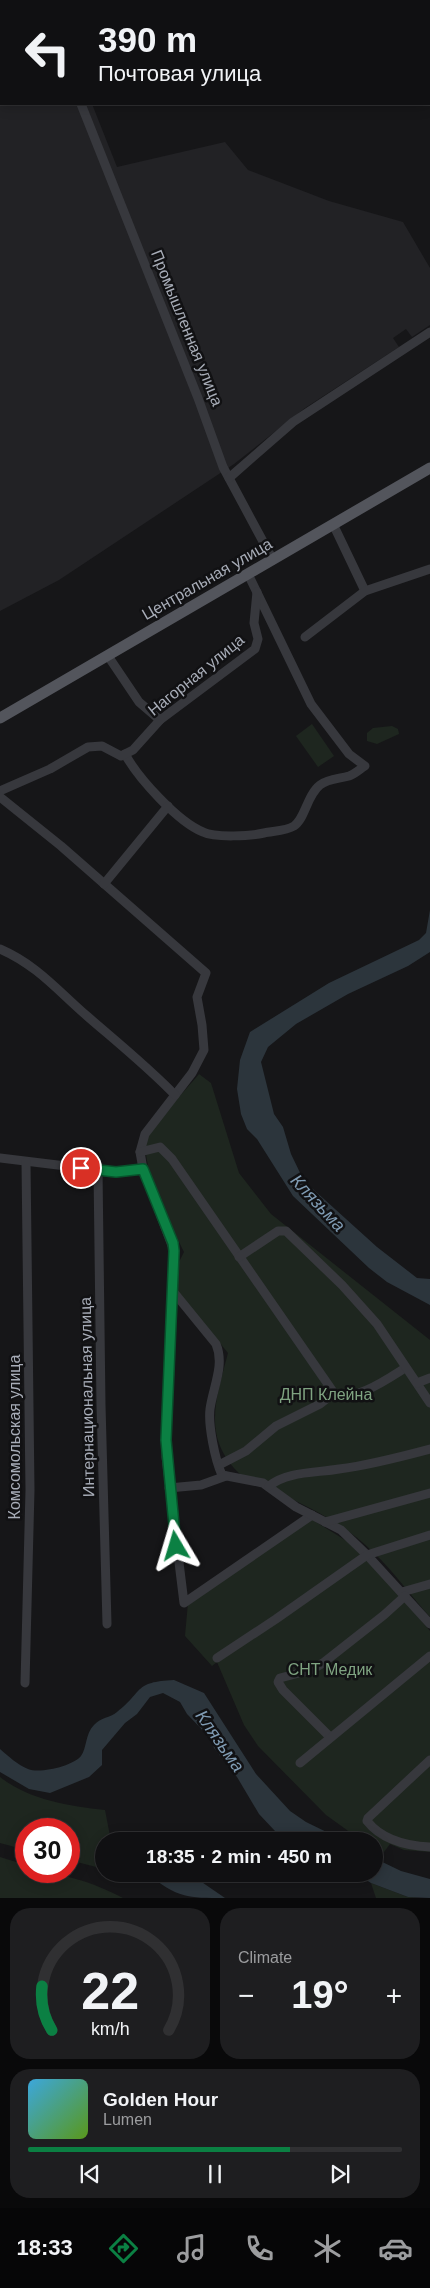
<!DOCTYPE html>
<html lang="en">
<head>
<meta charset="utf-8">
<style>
	body { margin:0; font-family:Arial,sans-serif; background:#1e1e20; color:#f1f3f6; height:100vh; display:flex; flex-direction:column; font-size:19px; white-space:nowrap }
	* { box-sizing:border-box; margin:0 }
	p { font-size:16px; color:#9c9d9f }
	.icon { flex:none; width:28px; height:28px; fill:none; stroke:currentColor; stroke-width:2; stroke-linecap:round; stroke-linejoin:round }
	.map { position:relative; height:1898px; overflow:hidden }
	.drawer { display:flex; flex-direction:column; gap:10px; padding:10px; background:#09090a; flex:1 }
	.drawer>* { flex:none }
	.hud { position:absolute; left:0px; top:0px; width:430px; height:105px; box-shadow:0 2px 12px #0003,0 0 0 1px #303032; background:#101012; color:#f1f3f6; overflow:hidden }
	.speed { position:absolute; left:15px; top:1818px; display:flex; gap:10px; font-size:25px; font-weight:700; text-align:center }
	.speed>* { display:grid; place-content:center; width:65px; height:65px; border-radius:50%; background:#101012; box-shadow:0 2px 12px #0003,0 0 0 1px #303032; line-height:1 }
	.speed .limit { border:8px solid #d22; background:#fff; color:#111 }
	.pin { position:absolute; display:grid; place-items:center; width:42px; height:42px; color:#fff; margin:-21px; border:2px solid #fff; border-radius:50%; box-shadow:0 1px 5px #0007 }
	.me { position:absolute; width:55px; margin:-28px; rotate:353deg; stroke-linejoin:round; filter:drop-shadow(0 0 4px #0008) }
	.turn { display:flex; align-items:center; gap:18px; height:105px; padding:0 15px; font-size:22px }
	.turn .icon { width:65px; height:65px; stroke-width:2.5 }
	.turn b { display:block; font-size:35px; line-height:42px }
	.big { font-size:38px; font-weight:700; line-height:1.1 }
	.drawer .widget { flex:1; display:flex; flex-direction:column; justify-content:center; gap:8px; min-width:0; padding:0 18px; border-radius:20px; background:#1e1e20 }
	.drawer .dial { align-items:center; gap:0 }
	.dial svg { height:130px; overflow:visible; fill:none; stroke:#303032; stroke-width:7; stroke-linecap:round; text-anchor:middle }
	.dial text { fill:#f1f3f6; stroke:none }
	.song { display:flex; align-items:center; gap:15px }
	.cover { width:60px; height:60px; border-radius:8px; background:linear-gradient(135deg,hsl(200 70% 55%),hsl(90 70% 35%)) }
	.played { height:5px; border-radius:2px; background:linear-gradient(90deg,#0b8043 70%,#303032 70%) }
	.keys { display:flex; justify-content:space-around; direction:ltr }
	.heat { display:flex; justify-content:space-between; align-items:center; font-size:28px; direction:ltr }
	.drawer .tiles { flex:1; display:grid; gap:10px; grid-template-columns:1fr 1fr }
	.widget:last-child { grid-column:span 2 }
	.trip { position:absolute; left:95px; top:1832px; width:288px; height:50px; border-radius:25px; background:#101012; box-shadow:0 2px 12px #0003,0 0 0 1px #303032; font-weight:700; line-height:50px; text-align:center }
	.menu { display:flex; height:80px; justify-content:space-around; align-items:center; background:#060607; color:#9c9d9f }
	.menu .icon { width:35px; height:35px }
	.menu .current { color:#0b8043 }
	.menu b { font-size:22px; color:#f1f3f6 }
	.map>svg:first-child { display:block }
	.built { fill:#222225 }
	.green { fill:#1e261f }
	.water { fill:#2c353c }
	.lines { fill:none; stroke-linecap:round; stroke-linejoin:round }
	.minor { stroke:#37383d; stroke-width:9 }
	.major { stroke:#53555c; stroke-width:11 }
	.route-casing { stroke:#07532c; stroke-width:12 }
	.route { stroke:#0b8043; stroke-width:9 }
	.labels { text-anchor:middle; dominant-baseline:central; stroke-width:5; stroke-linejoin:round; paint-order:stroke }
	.street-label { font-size:16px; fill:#a8adb8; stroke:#111113 }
	.park-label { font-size:16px; fill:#7fa381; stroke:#111113 }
	.water-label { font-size:18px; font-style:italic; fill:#7f9bb3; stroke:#111113 }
</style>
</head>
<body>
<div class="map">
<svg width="430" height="1898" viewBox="0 0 430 1898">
	<rect width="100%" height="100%" fill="#161618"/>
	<path class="built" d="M0,0L58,1H1V104H92L117,167L225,142L248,170L329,201L403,222L430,268V325L412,337L406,329L393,338L399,347L305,408L234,464L59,580L0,611Z"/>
	<g class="green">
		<path d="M312,724L334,756L318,767L296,736Z"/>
		<path d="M392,726L398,729L399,734L377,744L367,741V733L373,728Z"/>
		<path d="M199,1074L211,1083L239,1173L271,1214L430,1340V1617C411,1596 394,1572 374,1553C338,1516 285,1497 241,1475C201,1438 216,1399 228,1353L178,1292L177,1266L184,1252C173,1228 139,1165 147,1140C153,1123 186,1090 199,1074Z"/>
		<path d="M311,1519L350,1543L405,1601L430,1631V1852L404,1850L390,1844L384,1852L374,1847V1841H364L358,1838L326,1815L258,1746L244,1725L217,1662L212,1666L185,1636L188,1603Z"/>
		<path d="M0,1777C29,1800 69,1806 105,1810L111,1841H104V1869L69,1860V1829H26V1850L0,1843Z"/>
		<path d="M0,1857L26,1865V1871C58,1871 95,1883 123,1898H0Z"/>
		<path d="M371,1883L408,1897L419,1898H376Z"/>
	</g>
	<g class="water">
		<path d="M154,0H430V51L429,1Z"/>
		<path d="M430,910V952L408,966L348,994L296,1024L268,1047L261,1062L274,1114L283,1127L291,1154L304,1181L377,1247L417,1278L430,1279V1305L387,1282L369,1268L293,1196L257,1139L247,1129L241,1114L237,1089L240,1060L250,1032L329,983L419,940L426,933Z"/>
		<path d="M174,1680L204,1693L256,1774L290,1811L306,1822L345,1841H294L275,1831L259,1814L237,1777L214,1748L211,1739L187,1714L180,1702L163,1693L150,1697L137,1714L125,1723L102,1750V1765L89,1777L50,1793L29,1789L0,1772V1749C8,1756 18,1765 28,1769C40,1774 73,1766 81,1756C87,1748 85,1734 94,1725C101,1717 110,1718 117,1712C144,1691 133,1682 174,1680Z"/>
		<path d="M374,1858L401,1871L430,1879V1898L408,1897L371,1883L357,1874H374Z"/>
		<path d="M148,1874H190L225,1898C187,1898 178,1898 148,1874Z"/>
	</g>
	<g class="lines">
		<g class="minor">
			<path d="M47,0V1"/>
			<path d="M81,104L198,398L223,467L273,560"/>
			<path d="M229,478L293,422L430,332"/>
			<path d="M333,524L365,591"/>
			<path d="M305,637L365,591L430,569"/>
			<path d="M108,656L139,702L160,720"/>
			<path d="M125,754C138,778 178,822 203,832C215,838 251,836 264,833C273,831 286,831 294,826C305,819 307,795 320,785C329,778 339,779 349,776C355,774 360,769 365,766L349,754L311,704L248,574"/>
			<path d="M0,791L50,769L88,747L102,746L121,756L133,750L160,720L255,649L258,639L254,623L257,592"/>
			<path d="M0,797L61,846L206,973L197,997L202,1025L204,1050L192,1073L145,1134L140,1152L143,1169L174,1251L166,1457L184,1603L312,1515"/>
			<path d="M104,884L168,806"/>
			<path d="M0,949C37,965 58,991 87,1016C117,1042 148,1067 175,1095"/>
			<path d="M140,1152L160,1147L172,1159L334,1393C352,1404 389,1378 405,1368"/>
			<path d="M0,1158L115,1172L143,1169"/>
			<path d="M98,1170L101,1405L107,1624"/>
			<path d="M239,1257L278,1231H286L342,1285L377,1324L430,1403"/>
			<path d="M172,1290L216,1344C225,1365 213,1387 210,1409C208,1425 215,1460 222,1475L263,1483L296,1507L341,1530L367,1555L430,1624"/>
			<path d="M417,1383L430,1378"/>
			<path d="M219,1465L246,1451L276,1426L320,1404L334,1393"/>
			<path d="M269,1486C287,1471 317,1473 339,1469C370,1465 400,1457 430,1449"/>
			<path d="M169,1488L201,1485L226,1476"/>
			<path d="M325,1522L430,1493"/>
			<path d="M402,1592L430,1584"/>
			<path d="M217,1658L276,1619L367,1555L430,1535"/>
			<path d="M25,1683L30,1490L26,1162"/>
			<path d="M330,1737L283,1690L278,1682L280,1678L311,1670L323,1663L384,1615L405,1596"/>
			<path d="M430,1760L368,1818L367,1821C382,1840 408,1846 430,1847"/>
			<path d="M300,1763L430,1656"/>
		</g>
		<path class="major" d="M0,718L430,468"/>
	</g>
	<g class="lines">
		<g class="route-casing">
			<path id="route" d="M81,1168L116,1172L143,1169L173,1243L174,1251L166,1440L176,1546"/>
		</g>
		<use href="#route" class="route"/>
	</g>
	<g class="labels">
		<g class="street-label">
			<text transform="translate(187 328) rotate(68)">Промышленная улица</text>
			<text transform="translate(207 579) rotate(-30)">Центральная улица</text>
			<text transform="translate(196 675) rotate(-39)">Нагорная улица</text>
			<text transform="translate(87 1397) rotate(-91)">Интернациональная улица</text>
			<text transform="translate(14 1437) rotate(-90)">Комсомольская улица</text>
		</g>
		<g class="park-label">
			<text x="326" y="1394">ДНП Клейна</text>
			<text x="330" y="1669">СНТ Медик</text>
		</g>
		<g class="water-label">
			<text transform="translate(318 1203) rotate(47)">Клязьма</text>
			<text transform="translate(220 1741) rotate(55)">Клязьма</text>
		</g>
	</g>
</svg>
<div class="speed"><div class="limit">30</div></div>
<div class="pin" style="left:81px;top:1168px;background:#d93025"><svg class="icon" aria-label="arrive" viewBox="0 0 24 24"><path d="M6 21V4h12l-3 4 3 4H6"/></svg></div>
<svg class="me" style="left:176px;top:1546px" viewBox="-20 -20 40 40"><path d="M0-17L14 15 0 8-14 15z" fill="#0b8043" stroke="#fff" stroke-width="4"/></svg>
<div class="trip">18:35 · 2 min · 450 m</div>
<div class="hud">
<div class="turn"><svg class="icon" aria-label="left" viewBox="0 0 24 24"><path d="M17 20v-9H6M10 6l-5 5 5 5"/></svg><div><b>390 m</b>Почтовая улица</div></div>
</div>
</div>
<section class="drawer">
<div class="tiles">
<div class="widget dial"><svg viewBox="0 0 100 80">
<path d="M14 69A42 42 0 1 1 86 69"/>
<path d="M14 69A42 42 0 0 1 8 42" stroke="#0b8043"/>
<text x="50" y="56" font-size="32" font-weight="700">22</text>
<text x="50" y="72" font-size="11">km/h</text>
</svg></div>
<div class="widget"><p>Climate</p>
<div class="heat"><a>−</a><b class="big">19°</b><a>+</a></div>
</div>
<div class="widget">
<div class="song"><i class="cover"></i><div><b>Golden Hour</b><p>Lumen</p></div></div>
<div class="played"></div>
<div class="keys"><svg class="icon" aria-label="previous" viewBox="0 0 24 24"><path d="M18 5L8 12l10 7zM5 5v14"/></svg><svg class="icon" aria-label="pause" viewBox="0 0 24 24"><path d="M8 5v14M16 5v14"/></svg><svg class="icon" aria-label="next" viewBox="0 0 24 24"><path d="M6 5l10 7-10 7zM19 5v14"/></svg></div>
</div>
</div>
</section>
<nav class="menu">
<b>18:33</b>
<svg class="icon current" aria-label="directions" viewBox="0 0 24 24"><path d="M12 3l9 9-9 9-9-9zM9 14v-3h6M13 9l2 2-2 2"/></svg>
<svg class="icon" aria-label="music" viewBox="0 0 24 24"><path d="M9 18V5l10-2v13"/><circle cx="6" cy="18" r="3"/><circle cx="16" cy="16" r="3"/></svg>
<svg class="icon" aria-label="phone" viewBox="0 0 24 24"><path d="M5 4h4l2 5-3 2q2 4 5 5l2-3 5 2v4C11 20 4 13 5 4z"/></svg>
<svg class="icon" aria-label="climate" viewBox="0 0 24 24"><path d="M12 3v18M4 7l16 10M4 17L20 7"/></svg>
<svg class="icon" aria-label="car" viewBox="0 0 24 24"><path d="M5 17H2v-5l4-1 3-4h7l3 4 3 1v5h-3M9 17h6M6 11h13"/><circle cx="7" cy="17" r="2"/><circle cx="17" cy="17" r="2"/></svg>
</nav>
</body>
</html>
